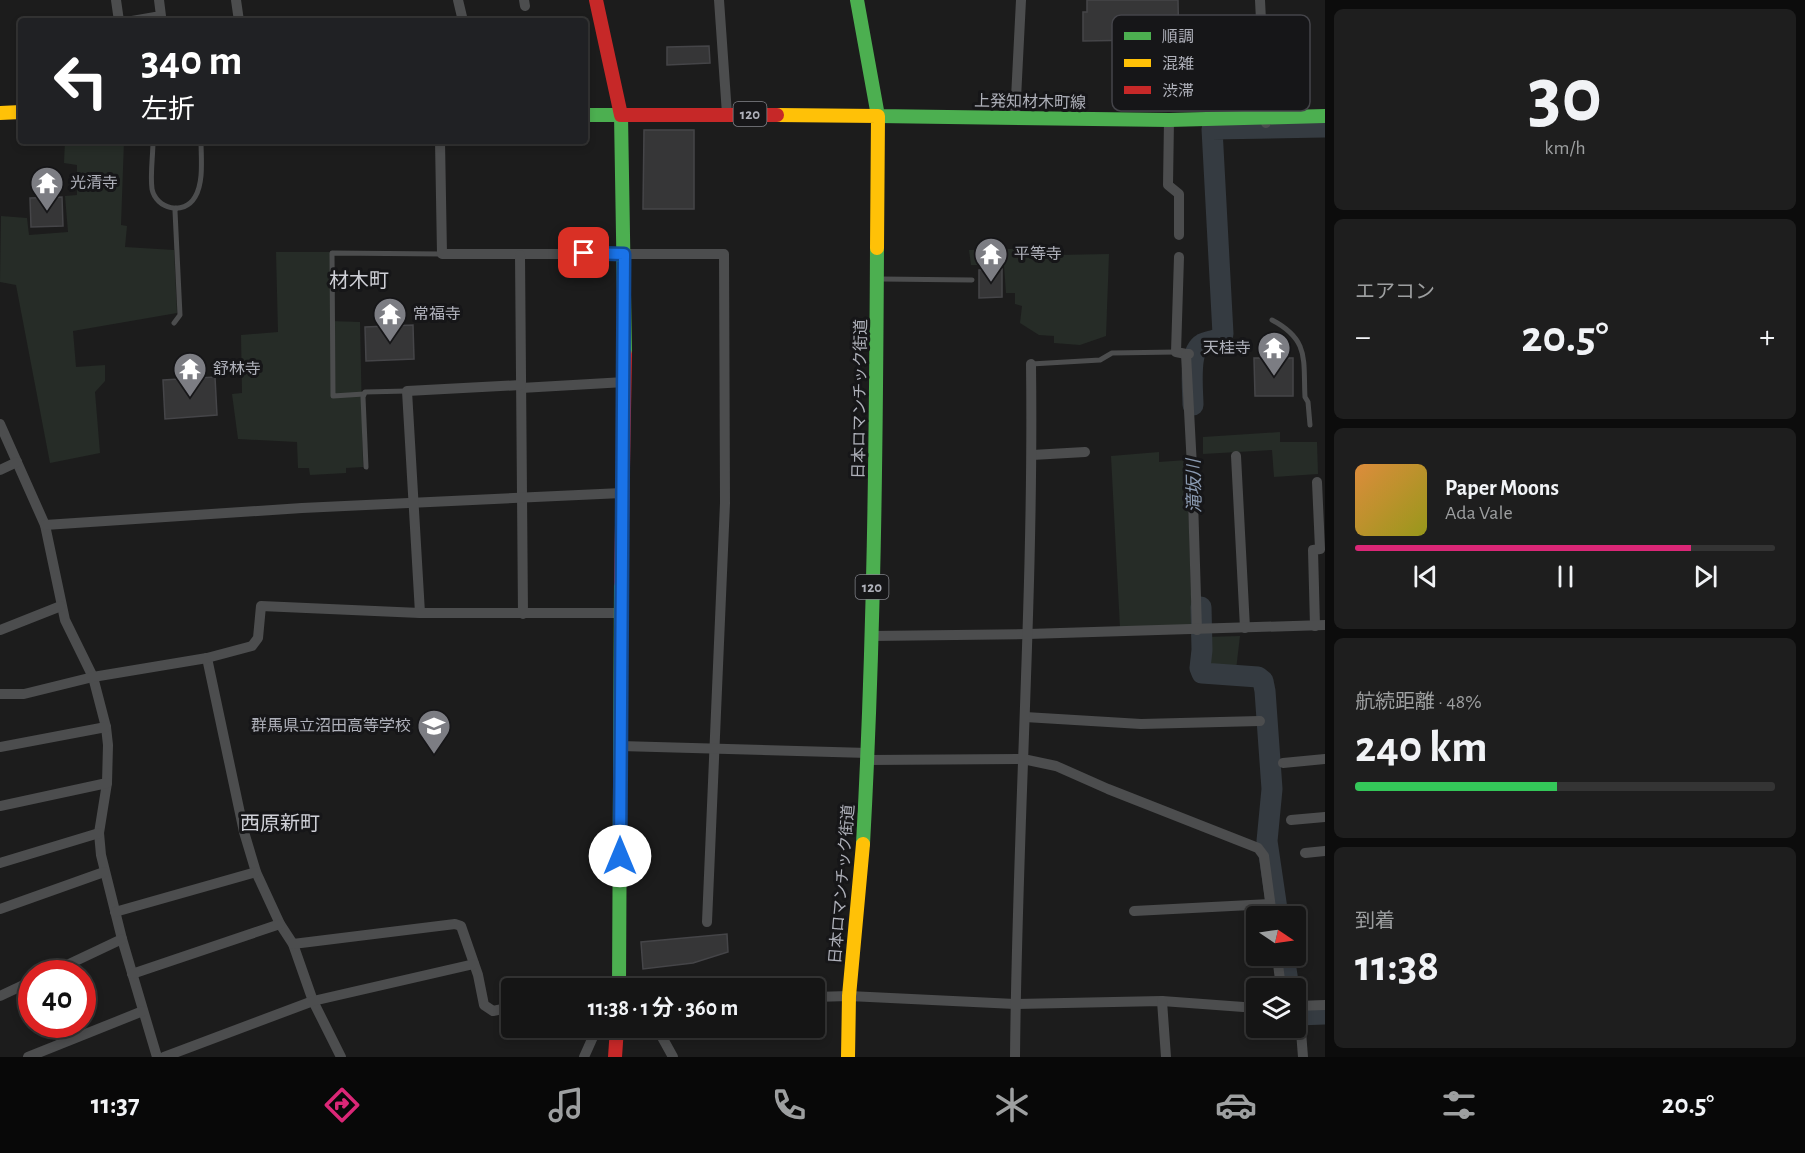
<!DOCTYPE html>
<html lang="ja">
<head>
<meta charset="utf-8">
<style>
	body { margin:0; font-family:"Alegreya Sans","Noto Sans JP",sans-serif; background:#1e1e1e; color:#f1f3f6; height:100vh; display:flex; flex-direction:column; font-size:22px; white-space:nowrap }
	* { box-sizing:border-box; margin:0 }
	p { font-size:20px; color:#9d9fa0 }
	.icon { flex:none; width:33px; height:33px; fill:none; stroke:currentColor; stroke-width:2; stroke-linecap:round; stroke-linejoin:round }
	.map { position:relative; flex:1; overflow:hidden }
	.drawer { display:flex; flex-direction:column; gap:9px; padding:9px; background:#0c0c0c; width:480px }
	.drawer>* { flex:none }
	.banner { position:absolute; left:18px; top:18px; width:570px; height:126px; border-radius:6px; box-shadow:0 3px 9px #0003,0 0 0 2px #343434; background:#202124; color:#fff; overflow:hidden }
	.needle { width:39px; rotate:103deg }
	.fabs { position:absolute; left:1246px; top:906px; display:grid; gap:12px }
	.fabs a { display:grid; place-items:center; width:60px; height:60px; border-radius:6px; background:#151515; box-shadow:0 3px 9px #0003,0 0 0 2px #343434; font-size:30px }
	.speed { position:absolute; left:18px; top:960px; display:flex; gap:12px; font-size:30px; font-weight:700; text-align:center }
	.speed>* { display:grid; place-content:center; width:78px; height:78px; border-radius:50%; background:#151515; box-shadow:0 3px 9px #0003,0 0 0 2px #343434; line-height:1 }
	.speed .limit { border:9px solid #d22; background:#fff; color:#111 }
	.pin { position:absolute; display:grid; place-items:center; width:51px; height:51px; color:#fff; margin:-26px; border-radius:12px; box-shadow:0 3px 9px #0006 }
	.me { position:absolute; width:66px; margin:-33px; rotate:0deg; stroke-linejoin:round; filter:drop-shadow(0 0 4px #0008) }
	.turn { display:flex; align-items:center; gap:21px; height:126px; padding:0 24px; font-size:27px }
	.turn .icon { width:78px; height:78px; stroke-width:2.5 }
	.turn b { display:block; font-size:42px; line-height:51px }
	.big { font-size:45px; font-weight:700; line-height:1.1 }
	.drawer .widget { flex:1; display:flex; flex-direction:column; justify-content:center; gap:9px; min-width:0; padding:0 21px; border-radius:9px; background:#1e1e1e }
	.drawer .dial { align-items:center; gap:0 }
	.dial b { font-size:78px; line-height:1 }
	.song { display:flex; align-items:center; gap:18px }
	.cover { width:72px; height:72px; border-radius:9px; background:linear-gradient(135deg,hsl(30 70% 55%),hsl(60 70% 35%)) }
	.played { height:6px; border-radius:3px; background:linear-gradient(90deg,#db2777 80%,#343434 80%) }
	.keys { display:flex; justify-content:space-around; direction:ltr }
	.heat { display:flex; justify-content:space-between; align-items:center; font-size:33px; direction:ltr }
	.charge { height:9px; border-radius:4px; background:linear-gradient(90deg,#34c759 48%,#343434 0) }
	.trip { position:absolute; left:501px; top:978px; width:324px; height:60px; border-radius:6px; background:#151515; box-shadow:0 3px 9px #0003,0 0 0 2px #343434; font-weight:700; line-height:60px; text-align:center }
	.menu { display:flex; height:96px; justify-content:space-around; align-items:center; background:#080808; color:#9d9fa0 }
	.menu .icon { width:42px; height:42px }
	.menu .selected { color:#db2777 }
	.menu b { font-size:27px; color:#f1f3f6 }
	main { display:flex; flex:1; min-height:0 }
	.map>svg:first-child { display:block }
	.green { fill:#262c27 }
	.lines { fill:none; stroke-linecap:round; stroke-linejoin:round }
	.river { stroke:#353b41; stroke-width:21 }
	.building { fill:#363637; stroke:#454548; stroke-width:1.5 }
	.lane { stroke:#4c4d4e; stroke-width:5 }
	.street { stroke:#4c4d4e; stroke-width:10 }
	.fast { stroke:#4caf50; stroke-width:14 }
	.slow { stroke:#ffc107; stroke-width:14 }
	.jam { stroke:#c62828; stroke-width:14 }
	.route-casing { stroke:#114b97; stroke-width:15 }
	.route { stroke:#1a73e8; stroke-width:10 }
	.labels { text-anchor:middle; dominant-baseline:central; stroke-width:6; stroke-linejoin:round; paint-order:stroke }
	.shield { fill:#161618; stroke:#818289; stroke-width:1.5 }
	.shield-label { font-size:15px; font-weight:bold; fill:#afb1ba }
	.street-label { font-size:16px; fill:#afb1ba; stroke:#161618 }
	.poi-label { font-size:16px; fill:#afb1ba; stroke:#161618; text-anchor:start }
	.water-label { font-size:18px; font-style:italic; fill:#8a9ab1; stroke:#161618 }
	.quarter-label { font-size:20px; fill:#cfd0d7; stroke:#161618 }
	.key { fill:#161618; stroke:#444449; stroke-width:1.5 }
	.key-label { font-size:16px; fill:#afb1ba }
</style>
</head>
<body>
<main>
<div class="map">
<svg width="1325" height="1057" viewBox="0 0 1325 1057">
	<rect width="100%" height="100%" fill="#1c1c1c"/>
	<g class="green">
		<path d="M65,141H124L121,225L127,226L125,247L174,250L177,313L73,331L76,367L105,365V381L95,392L100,453L50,463L16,285L0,282L1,216L27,218L29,235L68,232L65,196L77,195V165L64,163Z"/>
		<path d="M1056,248L1057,255L1109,254L1106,336L1080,345L1054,343V336L1039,335L1020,323L1022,306L1015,304V293H1006L1004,265H971L969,250Z"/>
		<path d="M276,252H330V321L360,322L363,467L346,468V473L310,475L309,468H298L297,442L238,439L232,394L242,393L241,335L278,332Z"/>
		<path d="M1280,432V442H1317L1318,474L1274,477L1272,450L1203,454V437Z"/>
		<path d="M1159,452V462L1187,460L1192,627L1120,628L1111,456Z"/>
		<path d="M1240,636L1236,670L1206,668V637Z"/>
	</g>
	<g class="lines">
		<g class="river">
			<path d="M1193,405C1193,391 1188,352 1202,344C1210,340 1217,342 1223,334L1212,129L1324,127"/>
			<path d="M1201,607L1202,650L1200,668L1202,673L1258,677L1263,681L1265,691L1272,789L1267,841L1278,916"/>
			<path d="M1284,956L1289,988"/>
			<path d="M1296,1011L1297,1015L1325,1014"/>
		</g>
	</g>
	<g class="building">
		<path d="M1087,0H1178L1179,54L1151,55V47H1140V40L1083,41V12H1087Z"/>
		<path d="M709,46L710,63L667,65V47Z"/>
		<path d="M644,130H694V209H643Z"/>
		<path d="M62,197L63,226L31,227L30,198Z"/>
		<path d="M1002,269V297L979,298V270Z"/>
		<path d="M413,325L414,359L366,361L365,327Z"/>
		<path d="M1254,358H1293V396H1255Z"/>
		<path d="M215,377L217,415L165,419L163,380Z"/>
		<path d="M727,934L728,952L693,963L643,969L641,942Z"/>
	</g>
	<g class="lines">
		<g class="lane">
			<path d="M153,141C153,156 150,174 152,189C156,209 184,216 195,197C204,182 201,158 201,141"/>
			<path d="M881,279L972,280"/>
			<path d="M1272,320C1310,340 1303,360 1305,397L1308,402L1310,425"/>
			<path d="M174,323L180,315L175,211L176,208"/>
			<path d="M1031,364L1100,360L1112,353L1176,352"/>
			<path d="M364,394L333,396L332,253L442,254"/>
			<path d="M366,467L363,397L365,392L407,391"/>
		</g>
		<g class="street">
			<path d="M116,0L119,21"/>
			<path d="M236,0L239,21"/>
			<path d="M458,0L463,21"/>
			<path d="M524,0L525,6"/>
			<path d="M719,0L727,114"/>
			<path d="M1260,0L1266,123"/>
			<path d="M132,21L161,16L159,0"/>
			<path d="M1015,118L1021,0"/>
			<path d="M1169,120L1168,185L1179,194V235"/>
			<path d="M440,141L442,254H724L725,503L707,922"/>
			<path d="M520,255L523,614"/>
			<path d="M1179,257L1176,352L1186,354"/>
			<path d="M1189,354H1186L1192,467L1197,630"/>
			<path d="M521,388L625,382"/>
			<path d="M0,424L45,525L65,620L93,677L106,727L108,745L107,783L99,833L101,855L122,939L157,1057"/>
			<path d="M1032,455L1085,452"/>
			<path d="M1236,456L1245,628"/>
			<path d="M0,470L17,462"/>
			<path d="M45,525L302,508L622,493"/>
			<path d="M420,613L407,391L521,385"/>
			<path d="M1315,626L1313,550L1320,549L1317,482"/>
			<path d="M0,630L61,606"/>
			<path d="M871,636L1028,634L1325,625"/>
			<path d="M207,658L244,832L256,872L280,924L293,944L313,1001L341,1057"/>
			<path d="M0,694H24L93,677L207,658L252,646L258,638L261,606L420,613H620"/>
			<path d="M1025,717L1141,724L1260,721"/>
			<path d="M620,746L868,753"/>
			<path d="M0,747L106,727"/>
			<path d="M868,760L1023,759L1056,766L1108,789L1258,848L1264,856L1272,916"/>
			<path d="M1283,763L1325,759"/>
			<path d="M0,806L107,783"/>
			<path d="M1291,820L1325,817"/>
			<path d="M1305,853L1325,851"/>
			<path d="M0,863L99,833"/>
			<path d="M0,909L104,872"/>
			<path d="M1134,911L1270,904"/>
			<path d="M115,912L256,872"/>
			<path d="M293,944L455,924L461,926L478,975L484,1005L493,1011L512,1007"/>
			<path d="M1277,956L1281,988"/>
			<path d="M48,974L122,939"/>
			<path d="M132,974L280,924"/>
			<path d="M0,996L32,981"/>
			<path d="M814,997L849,996L1015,1004L1162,1001L1257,1008"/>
			<path d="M1162,1001L1166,1057"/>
			<path d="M1296,1006L1325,1005"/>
			<path d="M1299,1006L1303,1057"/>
			<path d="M657,1028L673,1057"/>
			<path d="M28,1057L143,1011"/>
			<path d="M164,1057L313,1001L474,964"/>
			<path d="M584,1057L597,1028"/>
			<path d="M1015,1057C1017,826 1034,595 1031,364"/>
		</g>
		<g class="fast">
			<path d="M857,0L878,116L1169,120L1325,116"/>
			<path d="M585,115H621L625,354"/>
			<path d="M863,844C874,645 876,447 877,248"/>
			<path d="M619,988L621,582"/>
		</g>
		<g class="slow">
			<path d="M0,113L21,112"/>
			<path d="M777,115L878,116L877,248"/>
			<path d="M848,1057L849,996L863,844"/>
		</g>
		<g class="jam">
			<path d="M596,0L621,115H777"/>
			<path d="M621,582L625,354"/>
			<path d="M615,1057L617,1028"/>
		</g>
	</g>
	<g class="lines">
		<g class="route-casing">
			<path id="route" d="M584,253L624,254C624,455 620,655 620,856"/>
		</g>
		<use href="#route" class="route"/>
	</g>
	<defs>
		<g id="temple-pin" transform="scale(1.725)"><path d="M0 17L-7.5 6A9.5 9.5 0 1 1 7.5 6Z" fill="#7c7d83" stroke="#161618"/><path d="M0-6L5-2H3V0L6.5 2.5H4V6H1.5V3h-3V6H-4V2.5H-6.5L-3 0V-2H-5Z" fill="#fff"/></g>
		<g id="school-pin" transform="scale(1.725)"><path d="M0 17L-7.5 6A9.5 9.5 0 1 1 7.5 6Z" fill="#7c7d83" stroke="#161618"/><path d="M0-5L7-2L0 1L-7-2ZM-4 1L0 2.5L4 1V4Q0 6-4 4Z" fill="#fff"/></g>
	</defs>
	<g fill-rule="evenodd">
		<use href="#temple-pin" x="47" y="183"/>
		<use href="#temple-pin" x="991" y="254"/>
		<use href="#temple-pin" x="390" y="314"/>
		<use href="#temple-pin" x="1274" y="348"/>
		<use href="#temple-pin" x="190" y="369"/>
		<use href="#school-pin" x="434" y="726"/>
	</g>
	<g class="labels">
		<g class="shield">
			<rect x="733.5" y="102" width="33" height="24" rx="4.5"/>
			<rect x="855.5" y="575" width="33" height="24" rx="4.5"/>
		</g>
		<g class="shield-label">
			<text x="750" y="114">120</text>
			<text x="872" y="587">120</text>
		</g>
		<g class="street-label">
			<text transform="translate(1030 102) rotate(1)">上発知材木町線</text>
			<text transform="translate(860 399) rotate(-89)">日本ロマンチック街道</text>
			<text transform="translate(842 884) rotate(-85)">日本ロマンチック街道</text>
		</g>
		<g class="poi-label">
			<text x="70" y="183">光清寺</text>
			<text x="1014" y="254">平等寺</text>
			<text x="413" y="314">常福寺</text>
			<text x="1251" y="348" text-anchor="end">天桂寺</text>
			<text x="213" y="369">舒林寺</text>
			<text x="411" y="726" text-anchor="end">群馬県立沼田高等学校</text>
		</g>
		<g class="water-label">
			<text transform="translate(1195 486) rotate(-91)">滝坂川</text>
		</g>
		<g class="quarter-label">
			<text x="359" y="281">材木町</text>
			<text x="280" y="824">西原新町</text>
		</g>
	</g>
	<rect x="1112" y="15" width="198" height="96" rx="9" class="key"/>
	<rect x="1124" y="32" width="27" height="8" fill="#4caf50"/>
	<rect x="1124" y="59" width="27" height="8" fill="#ffc107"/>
	<rect x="1124" y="86" width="27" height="8" fill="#c62828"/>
	<g class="key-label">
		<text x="1162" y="42">順調</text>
		<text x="1162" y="69">混雑</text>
		<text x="1162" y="96">渋滞</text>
	</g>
</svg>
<div class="fabs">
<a><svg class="needle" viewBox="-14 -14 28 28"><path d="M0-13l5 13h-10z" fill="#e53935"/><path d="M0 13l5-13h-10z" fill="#9d9fa0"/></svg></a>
<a><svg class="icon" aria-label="layers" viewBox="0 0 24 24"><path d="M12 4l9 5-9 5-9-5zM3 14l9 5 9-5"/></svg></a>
</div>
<div class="speed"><div class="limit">40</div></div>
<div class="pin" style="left:584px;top:253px;background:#d93025"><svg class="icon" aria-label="arrive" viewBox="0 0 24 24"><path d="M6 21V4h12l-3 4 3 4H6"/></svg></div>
<svg class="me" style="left:620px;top:856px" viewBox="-20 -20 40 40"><circle r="19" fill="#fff"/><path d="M0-13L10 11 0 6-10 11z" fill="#1a73e8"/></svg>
<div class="trip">11:38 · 1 分 · 360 m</div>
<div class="banner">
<div class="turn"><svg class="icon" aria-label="left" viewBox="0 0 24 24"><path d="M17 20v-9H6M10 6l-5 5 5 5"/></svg><div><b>340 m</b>左折</div></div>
</div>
</div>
<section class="drawer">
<div class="widget dial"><b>30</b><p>km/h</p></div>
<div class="widget"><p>エアコン</p>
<div class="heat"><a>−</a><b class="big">20.5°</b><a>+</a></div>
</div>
<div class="widget">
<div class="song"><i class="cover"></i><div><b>Paper Moons</b><p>Ada Vale</p></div></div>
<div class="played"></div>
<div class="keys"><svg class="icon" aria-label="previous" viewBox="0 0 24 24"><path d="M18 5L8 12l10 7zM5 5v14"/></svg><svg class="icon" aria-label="pause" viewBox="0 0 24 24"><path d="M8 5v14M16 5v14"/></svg><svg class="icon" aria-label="next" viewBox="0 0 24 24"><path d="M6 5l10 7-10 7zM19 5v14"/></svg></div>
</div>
<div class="widget"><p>航続距離 · 48%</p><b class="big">240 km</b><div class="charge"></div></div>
<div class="widget"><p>到着</p><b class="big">11:38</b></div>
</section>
</main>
<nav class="menu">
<b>11:37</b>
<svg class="icon selected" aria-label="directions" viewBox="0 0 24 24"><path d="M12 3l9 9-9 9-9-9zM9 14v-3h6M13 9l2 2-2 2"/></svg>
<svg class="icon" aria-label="music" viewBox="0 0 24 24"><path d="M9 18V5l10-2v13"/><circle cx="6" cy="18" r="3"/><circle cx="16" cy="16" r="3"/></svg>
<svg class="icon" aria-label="phone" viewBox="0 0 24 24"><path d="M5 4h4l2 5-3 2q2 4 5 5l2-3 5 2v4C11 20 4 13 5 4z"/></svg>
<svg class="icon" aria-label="climate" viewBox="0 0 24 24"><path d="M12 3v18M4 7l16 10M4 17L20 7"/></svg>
<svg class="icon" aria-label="car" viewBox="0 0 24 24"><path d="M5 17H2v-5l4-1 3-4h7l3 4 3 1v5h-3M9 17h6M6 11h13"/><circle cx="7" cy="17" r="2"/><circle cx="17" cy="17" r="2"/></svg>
<svg class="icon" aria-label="filters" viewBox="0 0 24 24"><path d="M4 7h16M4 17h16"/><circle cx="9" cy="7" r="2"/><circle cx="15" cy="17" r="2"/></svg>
<b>20.5°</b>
</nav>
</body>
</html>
